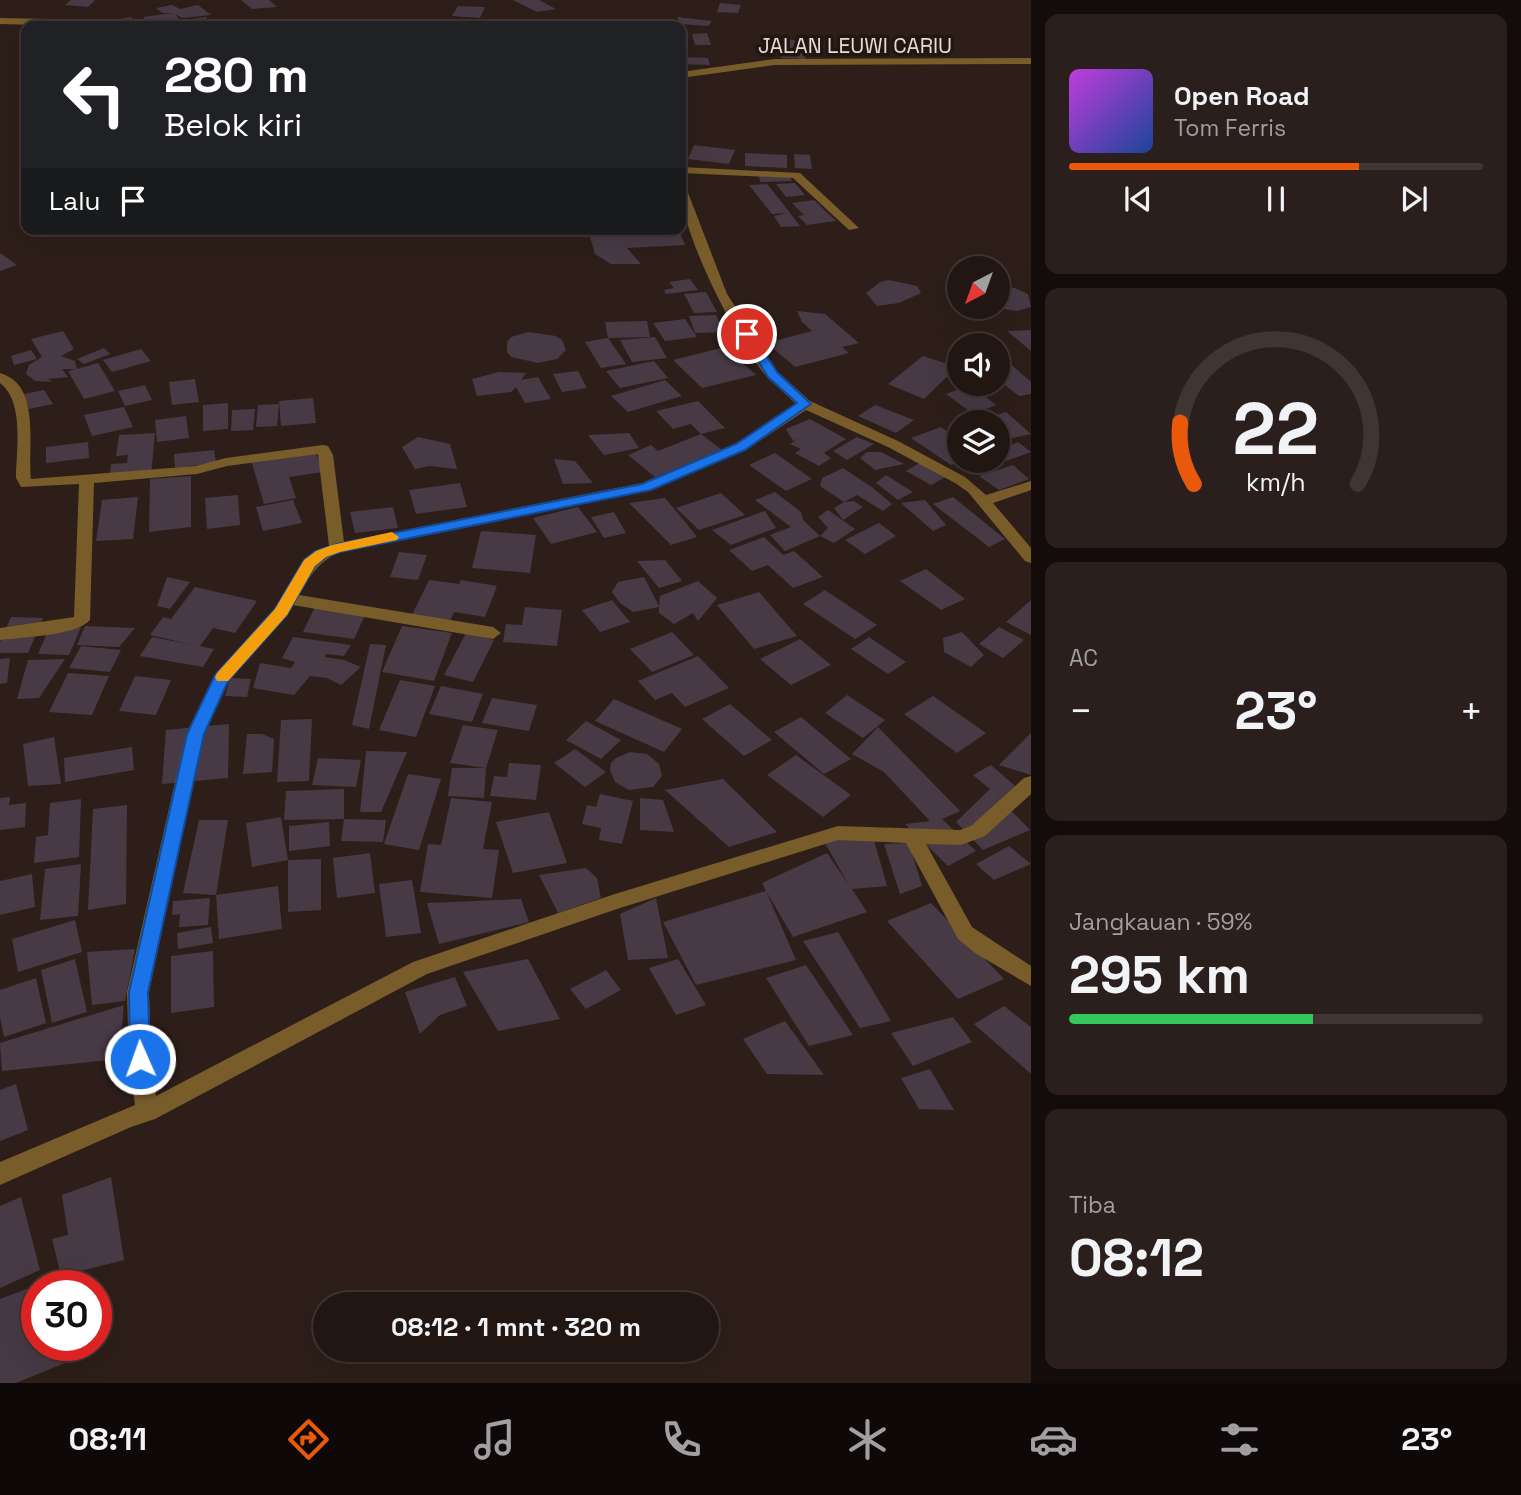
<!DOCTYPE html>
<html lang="id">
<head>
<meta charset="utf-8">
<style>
	body { margin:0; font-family:"Space Grotesk",sans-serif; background:#2a1f1c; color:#f1f3f6; height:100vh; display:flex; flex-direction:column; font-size:26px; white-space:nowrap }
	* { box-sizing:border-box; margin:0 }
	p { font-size:23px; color:#a29fa0 }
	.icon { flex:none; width:38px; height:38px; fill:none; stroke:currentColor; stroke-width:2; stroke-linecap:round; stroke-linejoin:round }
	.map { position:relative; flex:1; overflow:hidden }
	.drawer { display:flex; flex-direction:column; gap:14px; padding:14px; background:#130c0a; width:490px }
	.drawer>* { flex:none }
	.hud { position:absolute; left:21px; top:21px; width:665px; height:214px; border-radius:14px; box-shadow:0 7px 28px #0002,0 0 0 2px #3f3533; background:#202124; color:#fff; overflow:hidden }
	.needle { width:46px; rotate:221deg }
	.controls { position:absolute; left:947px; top:256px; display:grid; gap:14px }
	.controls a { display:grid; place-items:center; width:63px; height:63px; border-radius:50%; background:#221613; box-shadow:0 7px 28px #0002,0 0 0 2px #3f3533; font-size:35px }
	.speed { position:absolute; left:21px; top:1270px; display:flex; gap:14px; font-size:35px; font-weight:700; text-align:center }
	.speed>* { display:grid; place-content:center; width:91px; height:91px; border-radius:50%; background:#221613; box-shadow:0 7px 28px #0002,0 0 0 2px #3f3533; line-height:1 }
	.speed .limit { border:10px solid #d22; background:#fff; color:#111 }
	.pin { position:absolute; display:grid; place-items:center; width:60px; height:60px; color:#fff; margin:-30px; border:4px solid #fff; border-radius:50%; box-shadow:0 2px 7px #0007 }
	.me { position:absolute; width:77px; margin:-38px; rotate:358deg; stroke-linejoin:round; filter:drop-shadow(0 0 5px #0008) }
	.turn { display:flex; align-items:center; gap:24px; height:147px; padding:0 28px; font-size:32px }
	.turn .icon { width:91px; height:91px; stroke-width:2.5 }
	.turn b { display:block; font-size:49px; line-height:60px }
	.then { display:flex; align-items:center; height:66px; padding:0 28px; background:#0003; gap:14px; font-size:26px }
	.big { font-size:52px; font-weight:800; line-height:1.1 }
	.drawer .widget { flex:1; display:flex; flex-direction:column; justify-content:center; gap:10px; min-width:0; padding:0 24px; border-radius:14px; background:#2a1f1c }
	.drawer .dial { align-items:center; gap:0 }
	.dial svg { height:182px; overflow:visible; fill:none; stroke:#3f3533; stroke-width:7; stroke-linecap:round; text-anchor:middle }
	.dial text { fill:#f1f3f6; stroke:none }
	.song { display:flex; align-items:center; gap:21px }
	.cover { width:84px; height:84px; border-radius:10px; background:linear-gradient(135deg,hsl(290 70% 55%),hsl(220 70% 35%)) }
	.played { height:7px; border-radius:4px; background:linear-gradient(90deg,#ea580c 70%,#3f3533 70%) }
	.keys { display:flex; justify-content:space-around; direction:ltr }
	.heat { display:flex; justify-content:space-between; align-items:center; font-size:38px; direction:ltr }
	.charge { height:10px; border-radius:5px; background:linear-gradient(90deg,#34c759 59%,#3f3533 0) }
	.trip { position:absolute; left:313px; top:1292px; width:406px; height:70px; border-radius:35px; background:#221613; box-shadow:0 7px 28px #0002,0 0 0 2px #3f3533; font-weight:800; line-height:70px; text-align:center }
	.tab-bar { display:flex; height:112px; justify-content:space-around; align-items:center; background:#0e0908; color:#a29fa0 }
	.tab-bar .icon { width:49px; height:49px }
	.tab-bar .selected { color:#ea580c }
	.tab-bar b { font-size:32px; color:#f1f3f6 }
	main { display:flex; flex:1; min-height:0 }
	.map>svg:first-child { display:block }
	.building { fill:#473a45 }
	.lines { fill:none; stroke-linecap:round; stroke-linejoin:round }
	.minor { fill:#785c2a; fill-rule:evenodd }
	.route { fill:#1a73e8; stroke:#114b97; stroke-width:2 }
	.slow { fill:#f59e0b }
	.labels { text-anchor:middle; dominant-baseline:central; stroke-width:7; stroke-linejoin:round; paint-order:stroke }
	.far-street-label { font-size:21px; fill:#e5dbd7; stroke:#231510 }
</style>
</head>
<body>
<main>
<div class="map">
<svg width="1031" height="1383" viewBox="0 0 1031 1383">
	<rect width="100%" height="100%" fill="#2d1e19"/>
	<g class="building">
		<path d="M71,0H95L88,7L65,5Z"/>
		<path d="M241,0H269L277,7L252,9Z"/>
		<path d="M513,0H539L556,9L537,12Z"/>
		<path d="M720,3L741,5L738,13L717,12Z"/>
		<path d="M172,5L180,9L198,5L211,15L182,18L175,14L179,19L148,23L143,17L173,13H162L156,8Z"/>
		<path d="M458,6L485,7L480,18L452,16Z"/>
		<path d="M131,17L140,26L106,25L103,22Z"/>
		<path d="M206,17L211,26H170L186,23L184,20Z"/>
		<path d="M677,17L712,21L708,26L680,24Z"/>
		<path d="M707,33L711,45H695L692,34Z"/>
		<path d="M779,38L825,45L821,52L774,46Z"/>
		<path d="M780,52L804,53L806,59L781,58Z"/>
		<path d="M681,57L708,58L710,65L681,64Z"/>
		<path d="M694,145L735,150L729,164L688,159Z"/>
		<path d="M745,153L787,155V168L745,166Z"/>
		<path d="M794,154L810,155L812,169L795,168Z"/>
		<path d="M759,174H788L792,181L760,182Z"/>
		<path d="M795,183L805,195L786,197L776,184Z"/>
		<path d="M767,184L780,200L800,226L781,227L774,216L787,213L772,214L749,185Z"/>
		<path d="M814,200L836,221L807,225L798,216L804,215L792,203Z"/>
		<path d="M609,229L614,235L612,232L678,229L685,245L627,248L641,264H611L595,254L588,230Z"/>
		<path d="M0,253L17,265L0,271Z"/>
		<path d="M690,279L698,290L666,294L664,290L674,288L669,282Z"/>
		<path d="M889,280L917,286L921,293L899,303L877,306L866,293L880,282Z"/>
		<path d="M998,287L1015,288L1028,294L1031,307L1017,311L998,308Z"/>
		<path d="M706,292L717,312L694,313L684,294Z"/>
		<path d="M797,311L825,314L859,343L842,347L849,353L795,367L767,343L812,331L802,322Z"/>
		<path d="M716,315L724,332L695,333L689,316Z"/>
		<path d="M685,319L697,337L665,341L653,323Z"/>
		<path d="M647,321L650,337L608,338L605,322Z"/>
		<path d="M1031,330V351L1007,331Z"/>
		<path d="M63,331L74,349L61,356L75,361L77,369L98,363L115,391L84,399L68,371L76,369H62L68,377L48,379L52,382L35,381L26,374L29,365L42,357L31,339Z"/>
		<path d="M528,332L556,336L562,340L566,350L557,359L538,363L511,357L507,352V342L511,337Z"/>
		<path d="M655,337L667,358L632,362L620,340Z"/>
		<path d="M608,338L626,364L601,368L585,342Z"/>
		<path d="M725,347L756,375L702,388L673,360Z"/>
		<path d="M104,348L110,354L84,364L77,359Z"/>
		<path d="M141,349L151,361L112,372L103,360Z"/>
		<path d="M31,350L37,359L14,365L11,356Z"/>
		<path d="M923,356L957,367L924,399L888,384Z"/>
		<path d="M1005,359L1031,382V394L1019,396L998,380V360Z"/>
		<path d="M654,361L668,378L620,388L606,371Z"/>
		<path d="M578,371L587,388L562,392L553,374Z"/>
		<path d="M499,372L526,373L521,380L538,377L551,399L525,403L516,387L511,392L477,396L472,379Z"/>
		<path d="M195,379L199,402L172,405L169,382Z"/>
		<path d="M665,380L682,396L628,412L611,396Z"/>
		<path d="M145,385L152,400L125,406L118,391Z"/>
		<path d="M971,385L996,405L973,414L946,394Z"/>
		<path d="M44,390L53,404L29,409L24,394Z"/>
		<path d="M313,398L316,423L281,426L279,401Z"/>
		<path d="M698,401L725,428L701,434L691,424L673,429L656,411Z"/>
		<path d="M228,403V429L203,431V405Z"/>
		<path d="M279,404L277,426L256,427L258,405Z"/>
		<path d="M875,405L914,420L896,433L858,416Z"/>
		<path d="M124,407L133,427L92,436L84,415Z"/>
		<path d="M255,409L253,430L231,431L232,410Z"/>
		<path d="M1006,412L1031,434L998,441V422H973Z"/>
		<path d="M186,416L189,438L157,442L155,420Z"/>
		<path d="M810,419L846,439L824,453L831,458L819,466L795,453L801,449L790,444L799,438L793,441L786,429Z"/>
		<path d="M941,427L959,440V462L951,465L911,438Z"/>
		<path d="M155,433L151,474L110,477L111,464L127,463L128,455L116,456L119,435Z"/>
		<path d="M629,433L639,448L604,455L588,435Z"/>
		<path d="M701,434L722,450L655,477L628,455L651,445L658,451Z"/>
		<path d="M418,437L450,444L457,469L429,466L415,469L402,447Z"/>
		<path d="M857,437L874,444L847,460L833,451Z"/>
		<path d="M88,442L89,458L46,463V447Z"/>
		<path d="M1018,442L1031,452L1006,461L998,452Z"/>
		<path d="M214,450L216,463L175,468L174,454Z"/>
		<path d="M867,452H881L904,464L875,470L860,458Z"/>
		<path d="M316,453L323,472L289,477L296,498L264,504L252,463Z"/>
		<path d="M775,453L812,479L786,491L749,465Z"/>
		<path d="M554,459L575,461L593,483L563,484Z"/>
		<path d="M921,462L946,477L931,485L906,471Z"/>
		<path d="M1013,465L1029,479L999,490L979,476Z"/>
		<path d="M843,468L873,488L892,504L883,511L857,495L844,502L820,486L822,478Z"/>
		<path d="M886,475L913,492L898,500L876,483Z"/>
		<path d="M191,476V527L149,532L150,479Z"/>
		<path d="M460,483L467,507L416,514L409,490Z"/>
		<path d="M775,492L801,512L803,520L820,536L785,551L770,535L791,527L755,500Z"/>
		<path d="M721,493L745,515L699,530L676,508Z"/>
		<path d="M238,495L240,525L207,529L205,498Z"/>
		<path d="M138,497L133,539L96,541L102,500Z"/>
		<path d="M953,497L1005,539L989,547L933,504Z"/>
		<path d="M665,498L686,523L697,537L671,545L629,503Z"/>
		<path d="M293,500L302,523L263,531L256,507Z"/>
		<path d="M925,500L946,525L933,531L901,503Z"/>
		<path d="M854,501L863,507L843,520L834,508L844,502Z"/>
		<path d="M393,507L398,528L355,533L350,512Z"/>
		<path d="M578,507L597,532L551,544L533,518Z"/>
		<path d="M828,510L855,529L834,543L820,536L828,528L818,517Z"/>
		<path d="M765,511L776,528L731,545L712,530Z"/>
		<path d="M614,512L626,533L604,538L591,517Z"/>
		<path d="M879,523L896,536L865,554L845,540Z"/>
		<path d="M481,531L536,535L530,573L472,568Z"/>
		<path d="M764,537L783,555L794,551L823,577L793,588L768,565L752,571L729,550Z"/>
		<path d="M399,552L427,555L418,580L390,577Z"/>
		<path d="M665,560L682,581L659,588L637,561Z"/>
		<path d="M926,569L965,599L941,610L900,581Z"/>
		<path d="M167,577L190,582L170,609L157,606Z"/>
		<path d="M644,577L659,606L660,596L698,581L717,598L698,621L693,613L674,624L659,613V607L633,612L620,603L612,592L618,582Z"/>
		<path d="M429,580L459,584L461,580L497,586L485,617L454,612L449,624L411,617Z"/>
		<path d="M195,587L257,601L235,633L213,628L200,646L214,649L203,667L140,656L152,637L193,645L150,635L163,617L171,619Z"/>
		<path d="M825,590L877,625L855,639L803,604Z"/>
		<path d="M759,592L797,636L754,649L717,605Z"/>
		<path d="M612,600L630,622L600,632L582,610Z"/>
		<path d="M1031,600V635L1006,622Z"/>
		<path d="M315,607L365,615L354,639L303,632Z"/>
		<path d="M525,607L562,610L557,646L503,642L506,624L522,625Z"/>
		<path d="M11,617L43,618L28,653H0V642Z"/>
		<path d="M85,626L135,628L119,647L77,645Z"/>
		<path d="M402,626L452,633L434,681L382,672Z"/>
		<path d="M81,627L69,655L38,654L47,633Z"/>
		<path d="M999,627L1024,640L1003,658L979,644Z"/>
		<path d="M672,632L694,655L652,672L630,649Z"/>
		<path d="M962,632L984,655L971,667L944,652L943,638Z"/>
		<path d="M466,633L494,640L473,682L444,675Z"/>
		<path d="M293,637L351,645L344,656L326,654L325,657L344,660L361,667L341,685L327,678L310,676L294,695L253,688L260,663L291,668L295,662L282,658Z"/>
		<path d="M869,637L906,662L888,674L851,649Z"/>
		<path d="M800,639L831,665L791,685L760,659Z"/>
		<path d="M370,644L386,645L369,729L352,725Z"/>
		<path d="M81,646L121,650L110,672L69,668Z"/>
		<path d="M698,656L729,688L685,707L672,693L655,700L638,681Z"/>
		<path d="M10,658L7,683L0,684V659Z"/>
		<path d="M65,659L39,698L17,699L28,660Z"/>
		<path d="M68,673L109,676L92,715L49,712Z"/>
		<path d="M135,676L171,680L156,715L119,711Z"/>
		<path d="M230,678L251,679L247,697L225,696Z"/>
		<path d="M400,680L435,686L416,737L379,730Z"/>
		<path d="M441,686L483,694L472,722L429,714Z"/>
		<path d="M847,695L885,720L863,738L825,713Z"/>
		<path d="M933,696L986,733L957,753L904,714Z"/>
		<path d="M492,698L537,705L529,731L482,723Z"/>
		<path d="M614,699L682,729L664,752L595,721Z"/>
		<path d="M730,704L772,740L744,756L702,719Z"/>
		<path d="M801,717L851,759L824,774L774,732Z"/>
		<path d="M312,719L309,781L277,782L281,720Z"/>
		<path d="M586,721L621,740L601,759L566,740Z"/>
		<path d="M229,724L228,778L162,784L166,730Z"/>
		<path d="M463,725L498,730L486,768L484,798L448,796L452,768H486L450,763Z"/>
		<path d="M878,727L960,811L942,819L976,851L948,866L905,824L930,821L884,772L852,754Z"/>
		<path d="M1031,733V775L999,765Z"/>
		<path d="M247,734H262L274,739L272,772L243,774Z"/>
		<path d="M54,737L61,784L28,786L23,744Z"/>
		<path d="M132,747L134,770L65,782L64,758Z"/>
		<path d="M575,749L606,772L585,787L554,763Z"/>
		<path d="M366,751L407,752L381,812H360Z"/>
		<path d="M630,752L647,754L659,764L662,776L653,787L629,790L615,782L610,770L611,763L616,758Z"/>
		<path d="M796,755L851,795L823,817L767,775Z"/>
		<path d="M318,758L361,760L356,787L312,785Z"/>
		<path d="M509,763L541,765L536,800L490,796L494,776L507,777Z"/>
		<path d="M991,765L1022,792L1003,801L997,796L1030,830L983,850L956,822L990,789L973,775Z"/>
		<path d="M408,774L441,779L419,850L384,844Z"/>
		<path d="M723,779L777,832L729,847L665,790Z"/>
		<path d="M344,789V819L386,820L383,842L341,841L344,819L284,820L286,791Z"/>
		<path d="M600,794L633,801L622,844L599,840L601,828L582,824L587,805L596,807Z"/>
		<path d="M10,797L9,805L26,803L25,827L0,830V798Z"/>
		<path d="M451,798L492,802L483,849L499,850L492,898L420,892L428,844L441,845Z"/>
		<path d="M640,798L663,800L674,832L640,830Z"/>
		<path d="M81,799L79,857L34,863L36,837L48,835L50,803Z"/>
		<path d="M127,805L126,904L88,910L93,809Z"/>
		<path d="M549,812L567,863L513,873L496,822Z"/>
		<path d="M281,817L288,860L252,867L246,823Z"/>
		<path d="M199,820H228L216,895L278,886L282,929L219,939L216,895L183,893Z"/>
		<path d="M329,822L330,846L289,851V826Z"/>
		<path d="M872,833L887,886L852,889L867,912L793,937L766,891L796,960L696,985L663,922L766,891L762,883L827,853L849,885L822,838Z"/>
		<path d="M909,843L922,886L900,894L884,844Z"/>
		<path d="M1009,846L1031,864L994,880L976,864Z"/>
		<path d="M370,853L375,893L337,898L333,858Z"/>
		<path d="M321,859V910L288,912V860Z"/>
		<path d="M81,864L78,916L40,920L45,869Z"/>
		<path d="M586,868L597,878L601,898L558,913L539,875Z"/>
		<path d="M32,874L35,907L0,915V881Z"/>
		<path d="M412,880L421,933L386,937L379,884Z"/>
		<path d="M210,898L208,925L179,927L180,914L172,915L173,901Z"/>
		<path d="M656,898L668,958L628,960L620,914Z"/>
		<path d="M521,899L529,922L439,944L427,903Z"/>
		<path d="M931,903L1004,979L958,999L887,921Z"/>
		<path d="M75,920L82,952L18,972L12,939Z"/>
		<path d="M211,927L213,943L178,949L177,933Z"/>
		<path d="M838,932L891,1021L860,1028L803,941Z"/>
		<path d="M135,949L125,1001L92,1005L87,952Z"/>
		<path d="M213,951L214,1007L171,1013V956Z"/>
		<path d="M75,959L87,1012L52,1023L41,970Z"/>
		<path d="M528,959L560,1019L498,1031L463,972Z"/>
		<path d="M678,959L706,1005L676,1015L649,968Z"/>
		<path d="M806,965L853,1035L809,1046L766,978Z"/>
		<path d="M606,970L621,990L586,1009L570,989Z"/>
		<path d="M455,977L467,1006L440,1015L420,1034L405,992Z"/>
		<path d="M36,978L46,1023L4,1037L0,1017V990Z"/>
		<path d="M124,1005L119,1059L2,1071L0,1043Z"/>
		<path d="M1004,1006L1031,1027V1074L974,1024Z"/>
		<path d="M953,1017L972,1042L913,1066L891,1033Z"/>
		<path d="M785,1021L824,1075L767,1074L743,1039Z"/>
		<path d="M930,1069L954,1110L919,1109L901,1078Z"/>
		<path d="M16,1084L28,1130L0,1141V1090Z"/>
		<path d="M111,1177L124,1260L65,1275L67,1286H37V1346H79L82,1356L16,1383H0V1299L61,1276L52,1239L68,1235L62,1195Z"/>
		<path d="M21,1197L40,1270L0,1288V1206Z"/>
	</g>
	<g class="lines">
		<g class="minor">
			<path d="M0,18L52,19L77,26L0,24Z"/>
			<path d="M1031,58V64L775,65L681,78V72L775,59Z"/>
			<path d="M681,167L800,173L859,228L849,230L793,178L681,173Z"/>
			<path d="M681,187L687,190L727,294L777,371L810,401L898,441L965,477L986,495L1031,481V490L993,503L1031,548V563L1025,561L968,492L955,483L888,447L806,410L746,450L651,490L341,552C318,561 311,575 299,595L493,627L501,633L493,639L293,605L228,682L204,734L149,992L151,1059L156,1096L413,962L615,894L838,826L960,830L971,826L1024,778L1031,776V794L985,836L961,845L926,844L972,927L1031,966V986L975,953L958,939L906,843L838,840L617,909L427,974L155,1119L131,1127L0,1185V1162L135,1105L129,1059L127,992L186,734L215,675L275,609L304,559L315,551L329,546L318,454L227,466L197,474L94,483L90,620C77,636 21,637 0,640V628L74,617L79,484L21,487L16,478C16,451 25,402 0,383V373C42,385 27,447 31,479L196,466L226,458L323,445L328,446L333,455L344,542L642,483L736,444L796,404C787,395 777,387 768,378C738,345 679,230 681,187Z"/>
		</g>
	</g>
	<path class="route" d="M743,332H751L777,372L811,404L745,450L651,490L340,552L326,557L315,566L287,615L228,681L204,734L148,992L150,1059L147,1065L140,1068L133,1065L130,1059L129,992L187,734L215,675L275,609L304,560L316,551L337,544L642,484L736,444L797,403L768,377L741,334Z"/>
	<path class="slow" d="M392,532L399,537L397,540L340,552L326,557L315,566L287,615L228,681H217L215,677L217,673L275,609L304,560L316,551L332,545Z"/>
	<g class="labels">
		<g class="far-street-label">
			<text x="855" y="45">JALAN LEUWI CARIU</text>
		</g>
	</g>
</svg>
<div class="controls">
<a><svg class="needle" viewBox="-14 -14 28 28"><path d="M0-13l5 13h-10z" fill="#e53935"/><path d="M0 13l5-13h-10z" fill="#a29fa0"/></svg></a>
<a><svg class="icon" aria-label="sound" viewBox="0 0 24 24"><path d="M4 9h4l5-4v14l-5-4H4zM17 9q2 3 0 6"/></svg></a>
<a><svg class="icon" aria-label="layers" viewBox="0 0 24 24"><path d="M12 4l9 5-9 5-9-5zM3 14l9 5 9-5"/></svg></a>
</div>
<div class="speed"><div class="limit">30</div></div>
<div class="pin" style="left:747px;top:334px;background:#d93025"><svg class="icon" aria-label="arrive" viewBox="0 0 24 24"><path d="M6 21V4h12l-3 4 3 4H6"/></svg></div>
<svg class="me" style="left:140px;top:1059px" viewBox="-20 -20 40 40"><circle r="17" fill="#1a73e8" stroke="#fff" stroke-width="3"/><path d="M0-11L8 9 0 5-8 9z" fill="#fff"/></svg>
<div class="trip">08:12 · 1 mnt · 320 m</div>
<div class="hud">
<div class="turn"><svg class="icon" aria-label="left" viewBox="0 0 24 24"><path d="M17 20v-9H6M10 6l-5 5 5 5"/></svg><div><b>280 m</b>Belok kiri</div></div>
<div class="then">Lalu<svg class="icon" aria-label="arrive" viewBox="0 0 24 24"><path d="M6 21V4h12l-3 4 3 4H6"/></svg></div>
</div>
</div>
<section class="drawer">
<div class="widget">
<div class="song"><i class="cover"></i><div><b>Open Road</b><p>Tom Ferris</p></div></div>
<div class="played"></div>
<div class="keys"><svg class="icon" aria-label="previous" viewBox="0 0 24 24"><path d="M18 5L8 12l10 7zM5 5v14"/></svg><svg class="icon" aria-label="pause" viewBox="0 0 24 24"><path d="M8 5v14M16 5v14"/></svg><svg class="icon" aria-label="next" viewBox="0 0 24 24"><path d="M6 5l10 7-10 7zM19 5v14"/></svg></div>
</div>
<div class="widget dial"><svg viewBox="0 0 100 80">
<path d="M14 69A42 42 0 1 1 86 69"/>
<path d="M14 69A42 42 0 0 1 8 42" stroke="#ea580c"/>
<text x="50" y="56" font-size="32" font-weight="700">22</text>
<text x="50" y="72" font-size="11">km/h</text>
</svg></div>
<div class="widget"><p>AC</p>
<div class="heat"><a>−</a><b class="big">23°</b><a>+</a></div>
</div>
<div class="widget"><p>Jangkauan · 59%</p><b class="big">295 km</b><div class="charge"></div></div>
<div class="widget"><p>Tiba</p><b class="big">08:12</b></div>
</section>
</main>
<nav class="tab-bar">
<b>08:11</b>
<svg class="icon selected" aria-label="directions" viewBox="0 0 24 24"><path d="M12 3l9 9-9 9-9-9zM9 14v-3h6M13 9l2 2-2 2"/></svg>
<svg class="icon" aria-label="music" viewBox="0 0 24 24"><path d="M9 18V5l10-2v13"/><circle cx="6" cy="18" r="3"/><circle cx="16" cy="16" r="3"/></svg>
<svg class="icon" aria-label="phone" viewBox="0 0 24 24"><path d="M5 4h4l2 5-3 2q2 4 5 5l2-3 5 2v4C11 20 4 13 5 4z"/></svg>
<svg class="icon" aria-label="climate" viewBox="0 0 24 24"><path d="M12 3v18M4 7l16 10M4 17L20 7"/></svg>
<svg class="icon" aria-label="car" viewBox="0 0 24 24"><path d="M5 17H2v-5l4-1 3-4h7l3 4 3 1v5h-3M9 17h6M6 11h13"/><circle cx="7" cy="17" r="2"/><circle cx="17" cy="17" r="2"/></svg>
<svg class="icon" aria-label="filters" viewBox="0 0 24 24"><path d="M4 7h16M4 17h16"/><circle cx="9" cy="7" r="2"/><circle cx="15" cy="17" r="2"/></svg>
<b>23°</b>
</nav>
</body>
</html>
